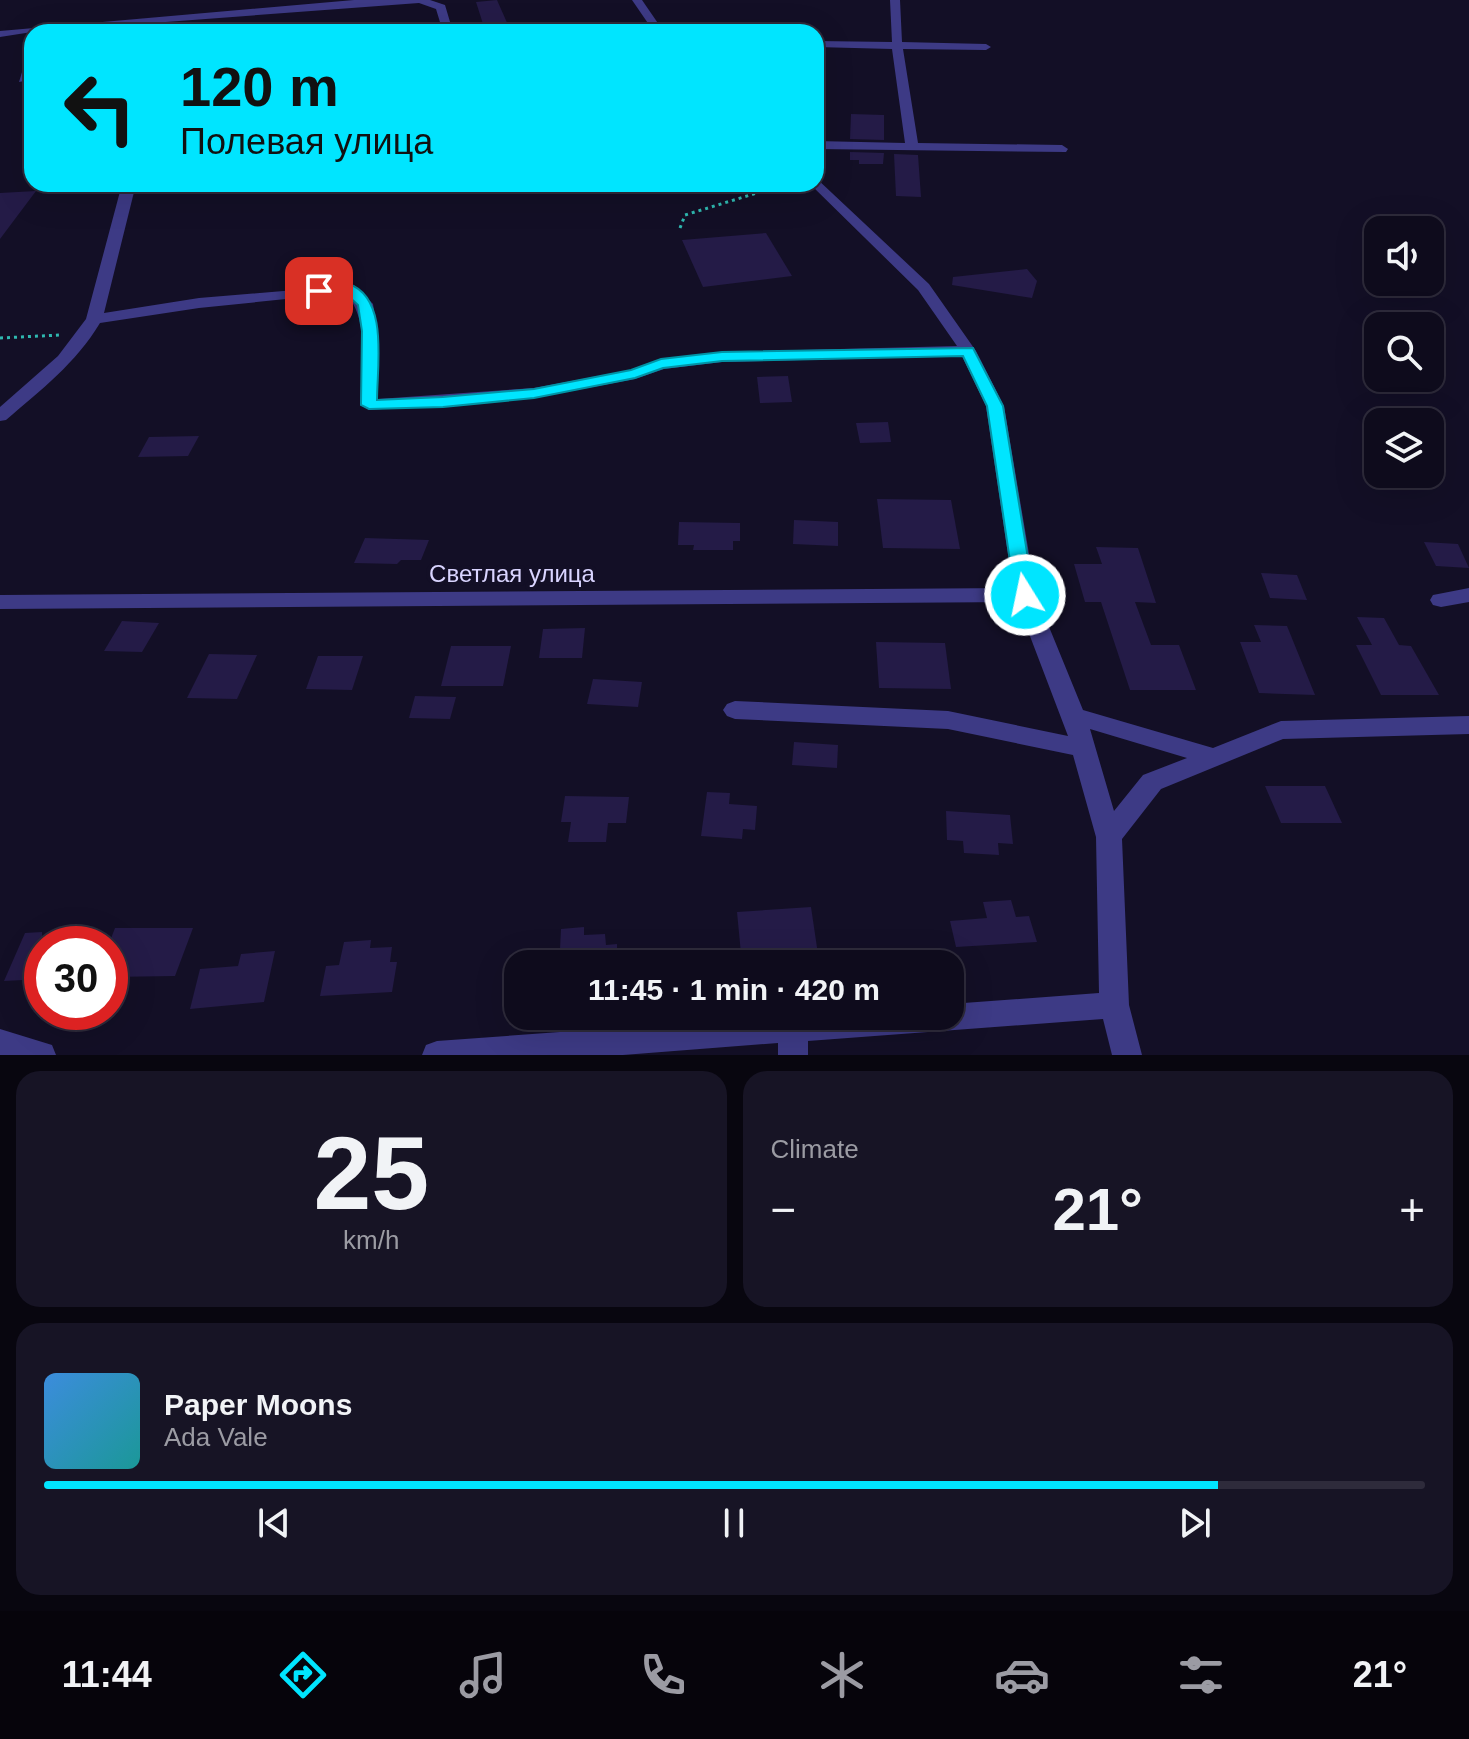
<!DOCTYPE html>
<html lang="en">
<head>
<meta charset="utf-8">
<style>
	body { margin:0; font-family:Arial,sans-serif; background:#171425; color:#f1f3f6; height:100vh; display:flex; flex-direction:column; font-size:30px; white-space:nowrap }
	* { box-sizing:border-box; margin:0 }
	p { font-size:26px; color:#9b9ba3 }
	.icon { flex:none; width:44px; height:44px; fill:none; stroke:currentColor; stroke-width:2; stroke-linecap:round; stroke-linejoin:round }
	.map { position:relative; height:1055px; overflow:hidden }
	.drawer { display:flex; flex-direction:column; gap:16px; padding:16px; background:#08060f; flex:1 }
	.drawer>* { flex:none }
	.hud { position:absolute; left:24px; top:24px; width:800px; height:168px; border-radius:24px; box-shadow:0 8px 32px #0002,0 0 0 2px #2e2b3b; background:#00e5ff; color:#111; overflow:hidden }
	.fabs { position:absolute; left:1364px; top:216px; display:grid; gap:16px }
	.fabs a { display:grid; place-items:center; width:80px; height:80px; border-radius:16px; background:#0e0b1c; box-shadow:0 8px 32px #0002,0 0 0 2px #2e2b3b; font-size:40px }
	.speed { position:absolute; left:24px; top:926px; display:flex; gap:16px; font-size:40px; font-weight:700; text-align:center }
	.speed>* { display:grid; place-content:center; width:104px; height:104px; border-radius:50%; background:#0e0b1c; box-shadow:0 8px 32px #0002,0 0 0 2px #2e2b3b; line-height:1 }
	.speed .limit { border:12px solid #d22; background:#fff; color:#111 }
	.pin { position:absolute; display:grid; place-items:center; width:68px; height:68px; color:#fff; margin:-34px; border-radius:16px; box-shadow:0 4px 12px #0006 }
	.me { position:absolute; width:88px; margin:-44px; rotate:350deg; stroke-linejoin:round; filter:drop-shadow(0 0 6px #0008) }
	.turn { display:flex; align-items:center; gap:28px; height:168px; padding:0 24px; font-size:36px }
	.turn .icon { width:104px; height:104px; stroke-width:2.5 }
	.turn b { display:block; font-size:56px; line-height:68px }
	.big { font-size:60px; font-weight:700; line-height:1.1 }
	.drawer .widget { flex:1; display:flex; flex-direction:column; justify-content:center; gap:12px; min-width:0; padding:0 28px; border-radius:24px; background:#171425 }
	.drawer .dial { align-items:center; gap:0 }
	.dial b { font-size:104px; line-height:1 }
	.song { display:flex; align-items:center; gap:24px }
	.cover { width:96px; height:96px; border-radius:12px; background:linear-gradient(135deg,hsl(210 70% 55%),hsl(180 70% 35%)) }
	.played { height:8px; border-radius:4px; background:linear-gradient(90deg,#00e5ff 85%,#2e2b3b 85%) }
	.keys { display:flex; justify-content:space-around; direction:ltr }
	.heat { display:flex; justify-content:space-between; align-items:center; font-size:44px; direction:ltr }
	.drawer .tiles { flex:1; display:grid; gap:16px; grid-template-columns:1fr 1fr }
	.widget:last-child { grid-column:span 2 }
	.trip { position:absolute; left:504px; top:950px; width:460px; height:80px; border-radius:24px; background:#0e0b1c; box-shadow:0 8px 32px #0002,0 0 0 2px #2e2b3b; font-weight:700; line-height:80px; text-align:center }
	.tabs { display:flex; height:128px; justify-content:space-around; align-items:center; background:#06040b; color:#9b9ba3 }
	.tabs .icon { width:56px; height:56px }
	.tabs .selected { color:#00e5ff }
	.tabs b { font-size:36px; color:#f1f3f6 }
	.map>svg:first-child { display:block }
	.building { fill:#241b47 }
	.lines { fill:none; stroke-linecap:round; stroke-linejoin:round }
	.path { stroke:#2fb8b0; stroke-width:3; stroke-dasharray:3 4; stroke-linecap:butt }
	.minor { fill:#3d3a85; fill-rule:evenodd }
	.route { fill:#00e5ff; stroke:#0095a6; stroke-width:2 }
	.labels { text-anchor:middle; dominant-baseline:central; stroke-width:8; stroke-linejoin:round; paint-order:stroke }
	.street-label { font-size:24px; fill:#d9d4ff; stroke:#130f26 }
</style>
</head>
<body>
<div class="map">
<svg width="1469" height="1055" viewBox="0 0 1469 1055">
	<rect width="100%" height="100%" fill="#130f26"/>
	<g class="building">
		<path d="M497,0L508,25L484,27L476,2Z"/>
		<path d="M851,114L884,115V140L850,139Z"/>
		<path d="M850,152L884,153L883,164H859V160H850Z"/>
		<path d="M894,154L918,155L921,197L896,196Z"/>
		<path d="M36,191L0,239V193Z"/>
		<path d="M766,233L792,276L703,287L682,240Z"/>
		<path d="M1027,269L1037,281L1032,298L952,285L953,277Z"/>
		<path d="M788,376L792,402L760,403L757,377Z"/>
		<path d="M888,422L891,442L860,443L856,423Z"/>
		<path d="M199,436L188,456L138,457L149,437Z"/>
		<path d="M877,499L951,500L960,549L883,548Z"/>
		<path d="M794,520L838,522V546L793,544Z"/>
		<path d="M679,522L740,523V541H733V550H693L694,545H678Z"/>
		<path d="M365,538L429,540L421,560H401L397,564L354,563Z"/>
		<path d="M1424,542L1458,544L1469,568L1436,566Z"/>
		<path d="M1096,547L1138,548L1156,603L1135,602L1151,645H1179L1196,690H1130L1101,602H1085L1074,564H1102Z"/>
		<path d="M1261,573L1297,575L1307,600L1270,598Z"/>
		<path d="M1357,617L1384,618L1399,645L1411,646L1439,695H1381L1356,645H1372Z"/>
		<path d="M122,621L159,623L142,652L104,651Z"/>
		<path d="M1254,625L1287,626L1315,695L1259,693L1240,642H1261Z"/>
		<path d="M585,628L582,658H539L543,629Z"/>
		<path d="M876,642L945,643L951,689L879,688Z"/>
		<path d="M451,646H511L503,686H441Z"/>
		<path d="M209,654L257,655L237,699L187,698Z"/>
		<path d="M318,656H363L352,690L306,689Z"/>
		<path d="M593,679L642,682L638,707L587,704Z"/>
		<path d="M415,696L456,697L450,719L409,718Z"/>
		<path d="M794,742L838,745L837,768L792,765Z"/>
		<path d="M1265,786H1325L1342,823H1281Z"/>
		<path d="M707,792L730,793L729,804L757,806L755,830L743,829L742,839L701,836Z"/>
		<path d="M565,796L629,797L626,823H608L606,842H568L571,822H561Z"/>
		<path d="M946,811L1010,815L1013,844L998,843L999,855L964,853L963,841L947,840Z"/>
		<path d="M1011,900L1016,917L1029,916L1037,942L956,947L950,921L987,918L983,902Z"/>
		<path d="M811,907L819,961L742,964L737,912Z"/>
		<path d="M584,927V935L605,934L606,945L617,944V964H553V949H560L561,929Z"/>
		<path d="M115,928H193L175,976L110,977V941Z"/>
		<path d="M42,932V979L4,981L25,933Z"/>
		<path d="M371,940L370,948L392,947L390,962H397L392,992L320,996L326,966L339,965L344,942Z"/>
		<path d="M275,951L264,1002L190,1009L200,969L238,966L241,954Z"/>
	</g>
	<g class="lines">
		<g class="path">
			<path d="M680,228L685,215L760,192L770,184"/>
			<path d="M0,338L60,335"/>
		</g>
		<g class="minor">
			<path d="M354,0H430L445,5L453,32H443L436,9L419,3L32,32L0,37V31Z"/>
			<path d="M632,0H642L664,32H654Z"/>
			<path d="M890,0H900L902,42L986,44L991,47L986,50L903,49L918,143L1062,145L1068,149L1066,152L816,149V141L905,143L892,49L816,47V41L892,42Z"/>
			<path d="M32,53L29,80L19,82L27,56Z"/>
			<path d="M816,178L929,284L976,351L1004,406L1036,595L1083,710L1213,748L1281,721L1469,716V734L1283,739L1161,789L1122,839L1129,1005L1142,1055H1112L1103,1019L808,1041V1055H778V1043L623,1055H422L426,1045L437,1041L782,1016H950V1004L1099,993L1096,837L1073,755L948,729L735,719L727,716L723,710L727,704L735,701L948,711L1068,736L1017,602L0,609V595L1013,588L986,406L962,356L722,362L664,369L635,379L534,398L369,410L360,405C361,370 371,319 345,293L199,308L100,323C76,363 41,390 6,420L0,421V407L58,356L86,319L122,184H136L104,313L199,298L354,285L373,304L377,331L378,399L534,388L631,370L661,359L722,352L957,346L918,290L811,185L816,184ZM1090,729L1187,758L1143,775L1114,811Z"/>
			<path d="M1469,588V602L1441,607L1433,605L1430,600L1433,595Z"/>
			<path d="M0,1029L52,1045L56,1055H0Z"/>
		</g>
	</g>
	<path class="route" d="M349,284C389,298 377,366 377,400L443,397L534,389L631,370L661,359L722,352L973,348L1003,406L1034,595L1025,602L1015,595L987,406L963,356L722,361L663,368L635,378L534,398L443,407L369,409L361,405L362,331L358,305L345,293L319,295L312,291L319,287Z"/>
	<g class="labels">
		<g class="street-label">
			<text x="512" y="573">Светлая улица</text>
		</g>
	</g>
</svg>
<div class="fabs">
<a><svg class="icon" aria-label="sound" viewBox="0 0 24 24"><path d="M4 9h4l5-4v14l-5-4H4zM17 9q2 3 0 6"/></svg></a>
<a><svg class="icon" aria-label="search" viewBox="0 0 24 24"><circle cx="10" cy="10" r="6"/><path d="M15 15l6 6"/></svg></a>
<a><svg class="icon" aria-label="layers" viewBox="0 0 24 24"><path d="M12 4l9 5-9 5-9-5zM3 14l9 5 9-5"/></svg></a>
</div>
<div class="speed"><div class="limit">30</div></div>
<div class="pin" style="left:319px;top:291px;background:#d93025"><svg class="icon" aria-label="arrive" viewBox="0 0 24 24"><path d="M6 21V4h12l-3 4 3 4H6"/></svg></div>
<svg class="me" style="left:1025px;top:595px" viewBox="-20 -20 40 40"><circle r="17" fill="#00e5ff" stroke="#fff" stroke-width="3"/><path d="M0-11L8 9 0 5-8 9z" fill="#fff"/></svg>
<div class="trip">11:45 · 1 min · 420 m</div>
<div class="hud">
<div class="turn"><svg class="icon" aria-label="left" viewBox="0 0 24 24"><path d="M17 20v-9H6M10 6l-5 5 5 5"/></svg><div><b>120 m</b>Полевая улица</div></div>
</div>
</div>
<section class="drawer">
<div class="tiles">
<div class="widget dial"><b>25</b><p>km/h</p></div>
<div class="widget"><p>Climate</p>
<div class="heat"><a>−</a><b class="big">21°</b><a>+</a></div>
</div>
<div class="widget">
<div class="song"><i class="cover"></i><div><b>Paper Moons</b><p>Ada Vale</p></div></div>
<div class="played"></div>
<div class="keys"><svg class="icon" aria-label="previous" viewBox="0 0 24 24"><path d="M18 5L8 12l10 7zM5 5v14"/></svg><svg class="icon" aria-label="pause" viewBox="0 0 24 24"><path d="M8 5v14M16 5v14"/></svg><svg class="icon" aria-label="next" viewBox="0 0 24 24"><path d="M6 5l10 7-10 7zM19 5v14"/></svg></div>
</div>
</div>
</section>
<nav class="tabs">
<b>11:44</b>
<svg class="icon selected" aria-label="directions" viewBox="0 0 24 24"><path d="M12 3l9 9-9 9-9-9zM9 14v-3h6M13 9l2 2-2 2"/></svg>
<svg class="icon" aria-label="music" viewBox="0 0 24 24"><path d="M9 18V5l10-2v13"/><circle cx="6" cy="18" r="3"/><circle cx="16" cy="16" r="3"/></svg>
<svg class="icon" aria-label="phone" viewBox="0 0 24 24"><path d="M5 4h4l2 5-3 2q2 4 5 5l2-3 5 2v4C11 20 4 13 5 4z"/></svg>
<svg class="icon" aria-label="climate" viewBox="0 0 24 24"><path d="M12 3v18M4 7l16 10M4 17L20 7"/></svg>
<svg class="icon" aria-label="car" viewBox="0 0 24 24"><path d="M5 17H2v-5l4-1 3-4h7l3 4 3 1v5h-3M9 17h6M6 11h13"/><circle cx="7" cy="17" r="2"/><circle cx="17" cy="17" r="2"/></svg>
<svg class="icon" aria-label="filters" viewBox="0 0 24 24"><path d="M4 7h16M4 17h16"/><circle cx="9" cy="7" r="2"/><circle cx="15" cy="17" r="2"/></svg>
<b>21°</b>
</nav>
</body>
</html>
